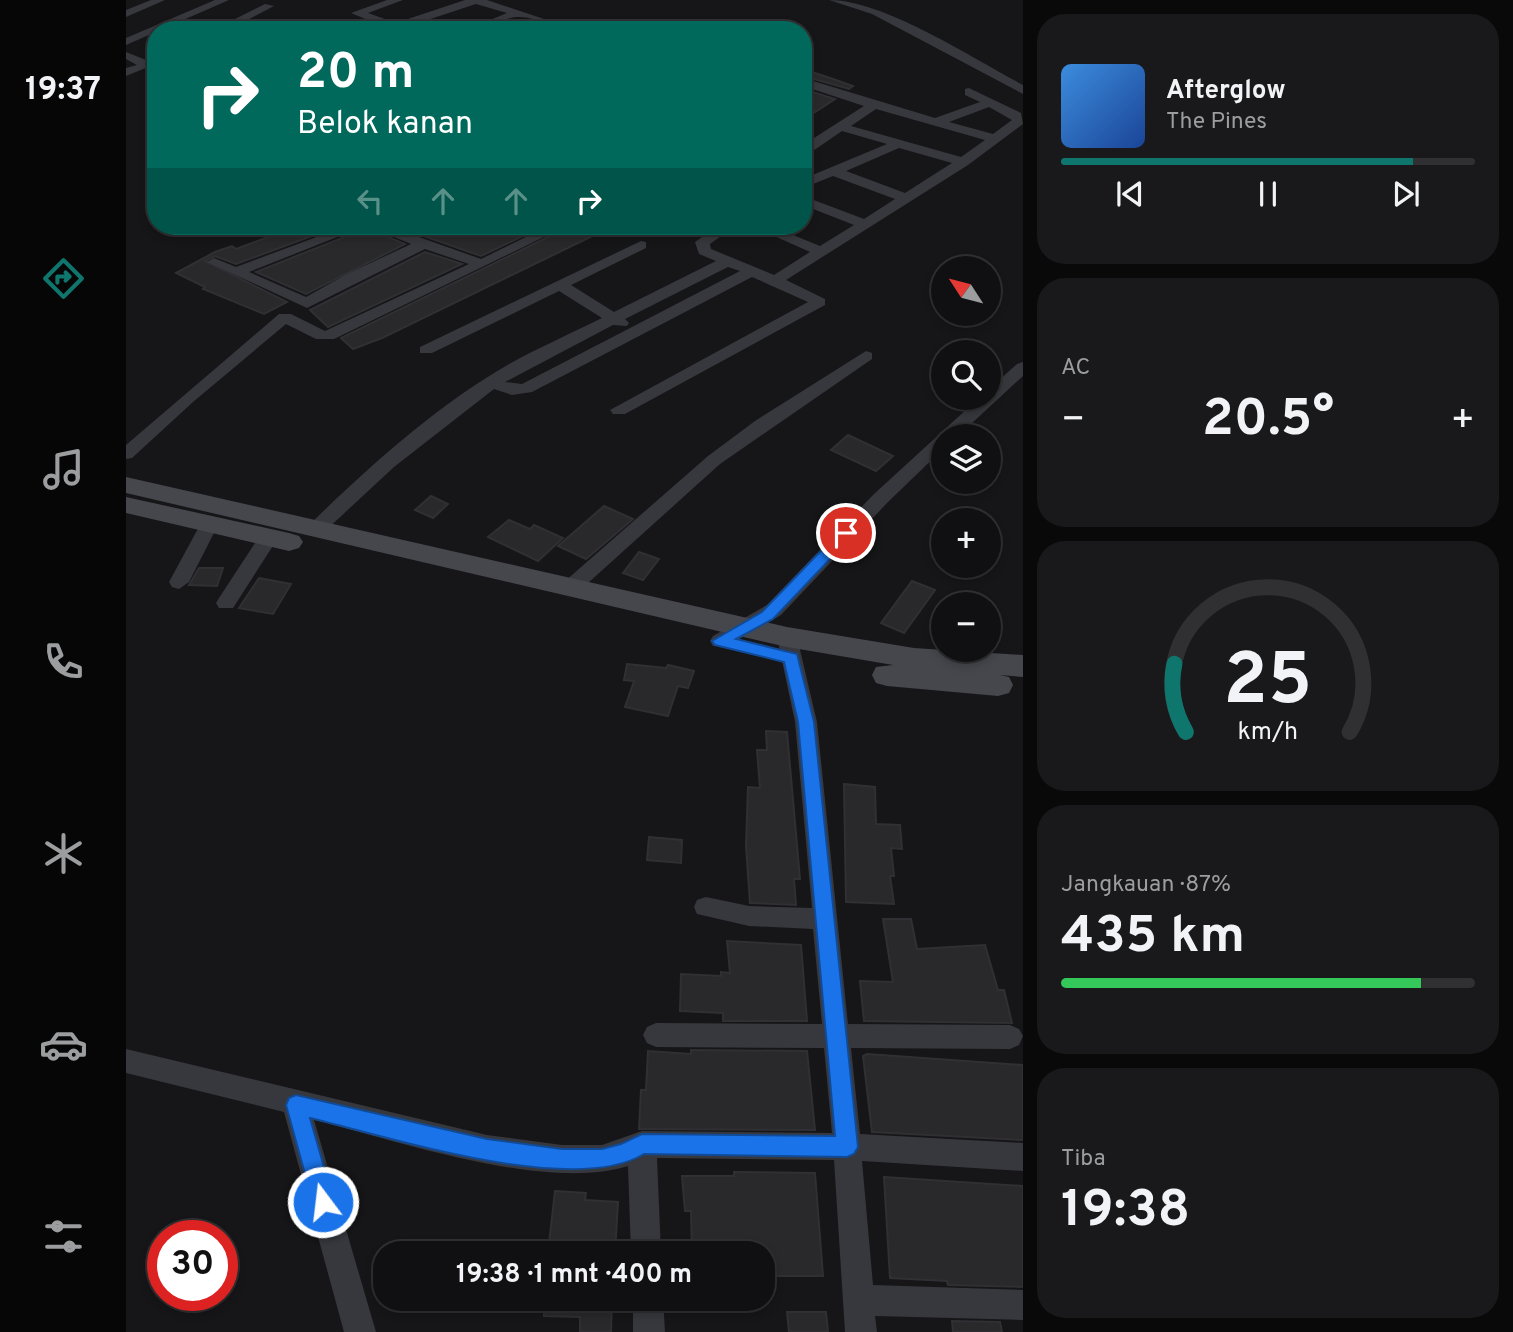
<!DOCTYPE html>
<html lang="id">
<head>
<meta charset="utf-8">
<style>
	body { margin:0; font-family:Overpass,sans-serif; background:#19191b; color:#f1f3f6; height:100vh; display:flex; flex-direction:column; font-size:26px; white-space:nowrap }
	* { box-sizing:border-box; margin:0 }
	p { font-size:23px; color:#9c9d9f }
	.icon { flex:none; width:38px; height:38px; fill:none; stroke:currentColor; stroke-width:2; stroke-linecap:round; stroke-linejoin:round }
	.map { position:relative; flex:1; overflow:hidden }
	.details { display:flex; flex-direction:column; gap:14px; padding:14px; background:#09090a; width:490px }
	.details>* { flex:none }
	.guide { position:absolute; left:21px; top:21px; width:665px; height:214px; border-radius:28px; box-shadow:0 4px 10px #0003,0 0 0 2px #303032; background:#00695c; color:#fff; overflow:hidden }
	.needle { width:46px; rotate:306deg }
	.controls { position:absolute; left:805px; top:256px; display:grid; gap:14px }
	.controls a { display:grid; place-items:center; width:70px; height:70px; border-radius:50%; background:#101012; box-shadow:0 4px 10px #0003,0 0 0 2px #303032; font-size:35px }
	.speed { position:absolute; left:21px; top:1220px; display:flex; gap:14px; font-size:35px; font-weight:700; text-align:center }
	.speed>* { display:grid; place-content:center; width:91px; height:91px; border-radius:50%; background:#101012; box-shadow:0 4px 10px #0003,0 0 0 2px #303032; line-height:1 }
	.speed .limit { border:10px solid #d22; background:#fff; color:#111 }
	.pin { position:absolute; display:grid; place-items:center; width:60px; height:60px; color:#fff; margin:-30px; border:4px solid #fff; border-radius:50%; box-shadow:0 2px 7px #0007 }
	.me { position:absolute; width:77px; margin:-38px; rotate:345deg; stroke-linejoin:round; filter:drop-shadow(0 0 5px #0008) }
	.turn { display:flex; align-items:center; gap:24px; height:147px; padding:0 35px; font-size:32px }
	.turn .icon { width:91px; height:91px; stroke-width:2.5 }
	.turn b { display:block; font-size:49px; line-height:60px }
	.lanes { display:flex; align-items:center; height:66px; padding:0 35px; background:#0003; justify-content:center; gap:35px; direction:ltr }
	.lanes .off { opacity:.35 }
	.big { font-size:52px; font-weight:700; line-height:1.1 }
	.details .tile { flex:1; display:flex; flex-direction:column; justify-content:center; gap:10px; min-width:0; padding:0 24px; border-radius:28px; background:#19191b }
	.details .dial { align-items:center; gap:0 }
	.dial svg { height:182px; overflow:visible; fill:none; stroke:#303032; stroke-width:7; stroke-linecap:round; text-anchor:middle }
	.dial text { fill:#f1f3f6; stroke:none }
	.song { display:flex; align-items:center; gap:21px }
	.cover { width:84px; height:84px; border-radius:10px; background:linear-gradient(135deg,hsl(210 70% 55%),hsl(220 70% 35%)) }
	.played { height:7px; border-radius:4px; background:linear-gradient(90deg,#0f766e 85%,#303032 85%) }
	.keys { display:flex; justify-content:space-around; direction:ltr }
	.heat { display:flex; justify-content:space-between; align-items:center; font-size:38px; direction:ltr }
	.charge { height:10px; border-radius:5px; background:linear-gradient(90deg,#34c759 87%,#303032 0) }
	.trip { position:absolute; left:247px; top:1241px; width:402px; height:70px; border-radius:28px; background:#101012; box-shadow:0 4px 10px #0003,0 0 0 2px #303032; font-weight:700; line-height:70px; text-align:center }
	main { display:flex; flex:1; min-height:0 }
	.dock { display:flex; flex-direction:column; width:126px; justify-content:space-around; align-items:center; background:#060607; color:#9c9d9f }
	.dock .icon { width:49px; height:49px }
	.dock .selected { color:#0f766e }
	.dock b { font-size:32px; color:#f1f3f6 }
	.map>svg:first-child { display:block }
	.building { fill:#29292c; stroke:#303034; stroke-width:2 }
	.lines { fill:none; stroke-linecap:round; stroke-linejoin:round }
	.street { fill:#37383d; fill-rule:evenodd }
	.secondary { fill:#45474d; fill-rule:evenodd }
	.route { fill:#1a73e8; stroke:#114b97; stroke-width:2 }
</style>
</head>
<body>
<main>
<nav class="dock">
<b>19:37</b>
<svg class="icon selected" aria-label="directions" viewBox="0 0 24 24"><path d="M12 3l9 9-9 9-9-9zM9 14v-3h6M13 9l2 2-2 2"/></svg>
<svg class="icon" aria-label="music" viewBox="0 0 24 24"><path d="M9 18V5l10-2v13"/><circle cx="6" cy="18" r="3"/><circle cx="16" cy="16" r="3"/></svg>
<svg class="icon" aria-label="phone" viewBox="0 0 24 24"><path d="M5 4h4l2 5-3 2q2 4 5 5l2-3 5 2v4C11 20 4 13 5 4z"/></svg>
<svg class="icon" aria-label="climate" viewBox="0 0 24 24"><path d="M12 3v18M4 7l16 10M4 17L20 7"/></svg>
<svg class="icon" aria-label="car" viewBox="0 0 24 24"><path d="M5 17H2v-5l4-1 3-4h7l3 4 3 1v5h-3M9 17h6M6 11h13"/><circle cx="7" cy="17" r="2"/><circle cx="17" cy="17" r="2"/></svg>
<svg class="icon" aria-label="filters" viewBox="0 0 24 24"><path d="M4 7h16M4 17h16"/><circle cx="9" cy="7" r="2"/><circle cx="15" cy="17" r="2"/></svg>
</nav>
<div class="map">
<svg width="897" height="1332" viewBox="0 0 897 1332">
	<rect width="100%" height="100%" fill="#161618"/>
	<g class="building">
		<path d="M677,69L707,79L727,86L723,89L677,76Z"/>
		<path d="M677,89L709,99L677,120Z"/>
		<path d="M171,226H213L110,264L89,256L79,261L161,302L138,314L77,289L79,287L50,273L89,252L106,246L110,249Z"/>
		<path d="M269,226H388L399,235L355,256Z"/>
		<path d="M412,226H487L256,338L227,349L215,338L424,236Z"/>
		<path d="M241,228L279,244L180,294L130,272Z"/>
		<path d="M299,252L336,264L202,327L184,310Z"/>
		<path d="M722,435L767,456L750,471L705,450Z"/>
		<path d="M305,496L322,504L307,518L289,510Z"/>
		<path d="M478,506L507,519L460,559L432,546Z"/>
		<path d="M383,520L404,529L408,525L437,538L412,561L362,537Z"/>
		<path d="M513,552L533,559L517,580L497,573Z"/>
		<path d="M73,568H97L91,586L63,585Z"/>
		<path d="M133,578L165,584L147,614L113,608Z"/>
		<path d="M786,581L809,590L778,633L755,623Z"/>
		<path d="M501,664L540,668L542,665L568,671L562,688L552,686L542,716L499,707L508,681L498,680Z"/>
		<path d="M640,731L661,732L674,879H668L670,905L624,903L620,846L622,787L634,788L631,750H641Z"/>
		<path d="M718,784L749,787L750,824L774,825L776,849L765,848L768,876H764L768,904L720,902Z"/>
		<path d="M523,837L556,840L555,863L521,860Z"/>
		<path d="M757,919H785L791,949L859,945L872,990H878L886,1023L738,1021L734,981L767,982Z"/>
		<path d="M601,941L675,945L681,1021H597V1013L554,1011L555,974L595,976V972L604,973Z"/>
		<path d="M565,1050L681,1051L689,1130L513,1129L515,1090H520L522,1051L565,1054Z"/>
		<path d="M741,1054L897,1065V1140L746,1132L737,1056Z"/>
		<path d="M608,1172L689,1173L697,1276H637V1253H566L565,1211H559L556,1176H608Z"/>
		<path d="M758,1177L897,1186V1287L822,1285L821,1281L764,1278Z"/>
		<path d="M429,1191L460,1193L459,1200L492,1202L489,1253L422,1252Z"/>
		<path d="M419,1298H486L485,1332H454V1317L418,1316Z"/>
		<path d="M661,1312H700L702,1332H663Z"/>
		<path d="M826,1321L874,1322L876,1332H827Z"/>
	</g>
	<g class="lines">
		<g class="street">
			<path d="M25,0H39L0,17V10Z"/>
			<path d="M89,0H103L0,45V38Z"/>
			<path d="M261,0H277L242,13L270,23L339,0H361L451,30C429,30 412,17 393,17C380,16 360,30 340,30L381,13L350,4L280,27L282,30H266L225,13Z"/>
			<path d="M703,0C758,0 846,58 897,85V94L746,14Z"/>
			<path d="M139,4L148,6L102,30H87Z"/>
			<path d="M0,52L25,62L27,65L0,76V68L11,65L0,59Z"/>
			<path d="M677,78L809,118L854,102L839,95V89L843,88L895,113L897,124L842,165L660,280L699,299V305L499,414H487L484,410L682,302L626,277L406,392L386,395L368,389L268,467L198,532H184L182,528L184,524C245,465 311,405 385,363C414,347 446,333 476,318L433,291L306,353H294V347L515,241L520,242V248L445,285L488,312L590,261L573,254L569,242L592,226H609L584,244L585,249L648,275L684,252L626,226H645L694,246L728,225L677,205V196L738,219L769,199L707,176L677,188V179L761,144L716,131L684,153H677V145L738,106L677,86ZM863,107L886,120L867,134L823,122ZM750,109L859,140L835,157L725,126ZM773,148L826,163L779,193L720,171ZM602,267L614,271L396,384L379,382L487,325L501,326L503,323L499,319Z"/>
			<path d="M220,226H239L123,272L180,297L221,274L285,244L242,226H262L355,259L404,235L390,226H408L422,235L208,339H190L160,324L67,402L6,458L0,459V445L153,314H165L199,331L343,264L299,249L181,308L81,262L88,258L110,267Z"/>
			<path d="M740,351L746,353V359L594,464L452,592H438L435,587L438,582L582,456L629,421Z"/>
			<path d="M897,362V376L832,436H817V449L762,502L655,615L601,646H587L584,641L587,636L641,605L748,494L854,397H863V389L891,364Z"/>
			<path d="M83,519L92,525L63,582L53,589L46,587L43,582L74,525Z"/>
			<path d="M142,532L152,538L107,608H93L90,603L93,598L135,534Z"/>
			<path d="M661,630L671,637L691,722L722,1024L884,1025L893,1029L897,1036L893,1045L884,1049L725,1048L734,1134L897,1143V1171L736,1161L747,1285L897,1290V1320L749,1316L751,1332H719L708,1160L531,1158L535,1253H505L502,1166C420,1192 273,1141 188,1120L250,1332H218L158,1112L0,1073V1049L361,1135L436,1145H476L516,1131L706,1133L698,1048L530,1047L521,1043L517,1035L521,1027L530,1023L696,1024L687,929L623,926L571,914L568,907L571,900L580,897L623,906L686,908L669,722L651,637Z"/>
			<path d="M507,1298H537L539,1332H507Z"/>
		</g>
		<g class="secondary">
			<path d="M0,477L661,627L788,648L897,655V677L874,675L883,677L887,685L883,693L872,696L761,686L750,683L746,675L750,667L767,665L661,647L0,493Z"/>
			<path d="M0,497L163,533L173,536L177,542L173,548L163,551L0,513Z"/>
		</g>
	</g>
	<path class="route" d="M720,529L727,533L725,537L647,619L610,639L671,654L688,722L732,1147L728,1154L721,1157L518,1154C447,1197 264,1137 184,1118L208,1202L205,1210L197,1213L189,1210L160,1105L163,1098L170,1095L361,1139L436,1149H476L495,1144L516,1134L709,1136L672,722L658,662L589,645L586,641L636,612L715,530Z"/>
</svg>
<div class="controls">
<a><svg class="needle" viewBox="-14 -14 28 28"><path d="M0-13l5 13h-10z" fill="#e53935"/><path d="M0 13l5-13h-10z" fill="#9c9d9f"/></svg></a>
<a><svg class="icon" aria-label="search" viewBox="0 0 24 24"><circle cx="10" cy="10" r="6"/><path d="M15 15l6 6"/></svg></a>
<a><svg class="icon" aria-label="layers" viewBox="0 0 24 24"><path d="M12 4l9 5-9 5-9-5zM3 14l9 5 9-5"/></svg></a>
<a>+</a>
<a>−</a>
</div>
<div class="speed"><div class="limit">30</div></div>
<div class="pin" style="left:720px;top:533px;background:#d93025"><svg class="icon" aria-label="arrive" viewBox="0 0 24 24"><path d="M6 21V4h12l-3 4 3 4H6"/></svg></div>
<svg class="me" style="left:197px;top:1202px" viewBox="-20 -20 40 40"><circle r="17" fill="#1a73e8" stroke="#fff" stroke-width="3"/><path d="M0-11L8 9 0 5-8 9z" fill="#fff"/></svg>
<div class="trip">19:38 · 1 mnt · 400 m</div>
<div class="guide">
<div class="turn"><svg class="icon" aria-label="right" viewBox="0 0 24 24"><path d="M7 20v-9h11M14 6l5 5-5 5"/></svg><div><b>20 m</b>Belok kanan</div></div>
<div class="lanes"><svg class="icon off" aria-label="left" viewBox="0 0 24 24"><path d="M17 20v-9H6M10 6l-5 5 5 5"/></svg><svg class="icon off" aria-label="ahead" viewBox="0 0 24 24"><path d="M12 20V5M6 11l6-6 6 6"/></svg><svg class="icon off" aria-label="ahead" viewBox="0 0 24 24"><path d="M12 20V5M6 11l6-6 6 6"/></svg><svg class="icon" aria-label="right" viewBox="0 0 24 24"><path d="M7 20v-9h11M14 6l5 5-5 5"/></svg></div>
</div>
</div>
<section class="details">
<div class="tile">
<div class="song"><i class="cover"></i><div><b>Afterglow</b><p>The Pines</p></div></div>
<div class="played"></div>
<div class="keys"><svg class="icon" aria-label="previous" viewBox="0 0 24 24"><path d="M18 5L8 12l10 7zM5 5v14"/></svg><svg class="icon" aria-label="pause" viewBox="0 0 24 24"><path d="M8 5v14M16 5v14"/></svg><svg class="icon" aria-label="next" viewBox="0 0 24 24"><path d="M6 5l10 7-10 7zM19 5v14"/></svg></div>
</div>
<div class="tile"><p>AC</p>
<div class="heat"><a>−</a><b class="big">20.5°</b><a>+</a></div>
</div>
<div class="tile dial"><svg viewBox="0 0 100 80">
<path d="M14 69A42 42 0 1 1 86 69"/>
<path d="M14 69A42 42 0 0 1 9 39" stroke="#0f766e"/>
<text x="50" y="56" font-size="32" font-weight="700">25</text>
<text x="50" y="72" font-size="11">km/h</text>
</svg></div>
<div class="tile"><p>Jangkauan · 87%</p><b class="big">435 km</b><div class="charge"></div></div>
<div class="tile"><p>Tiba</p><b class="big">19:38</b></div>
</section>
</main>
</body>
</html>
